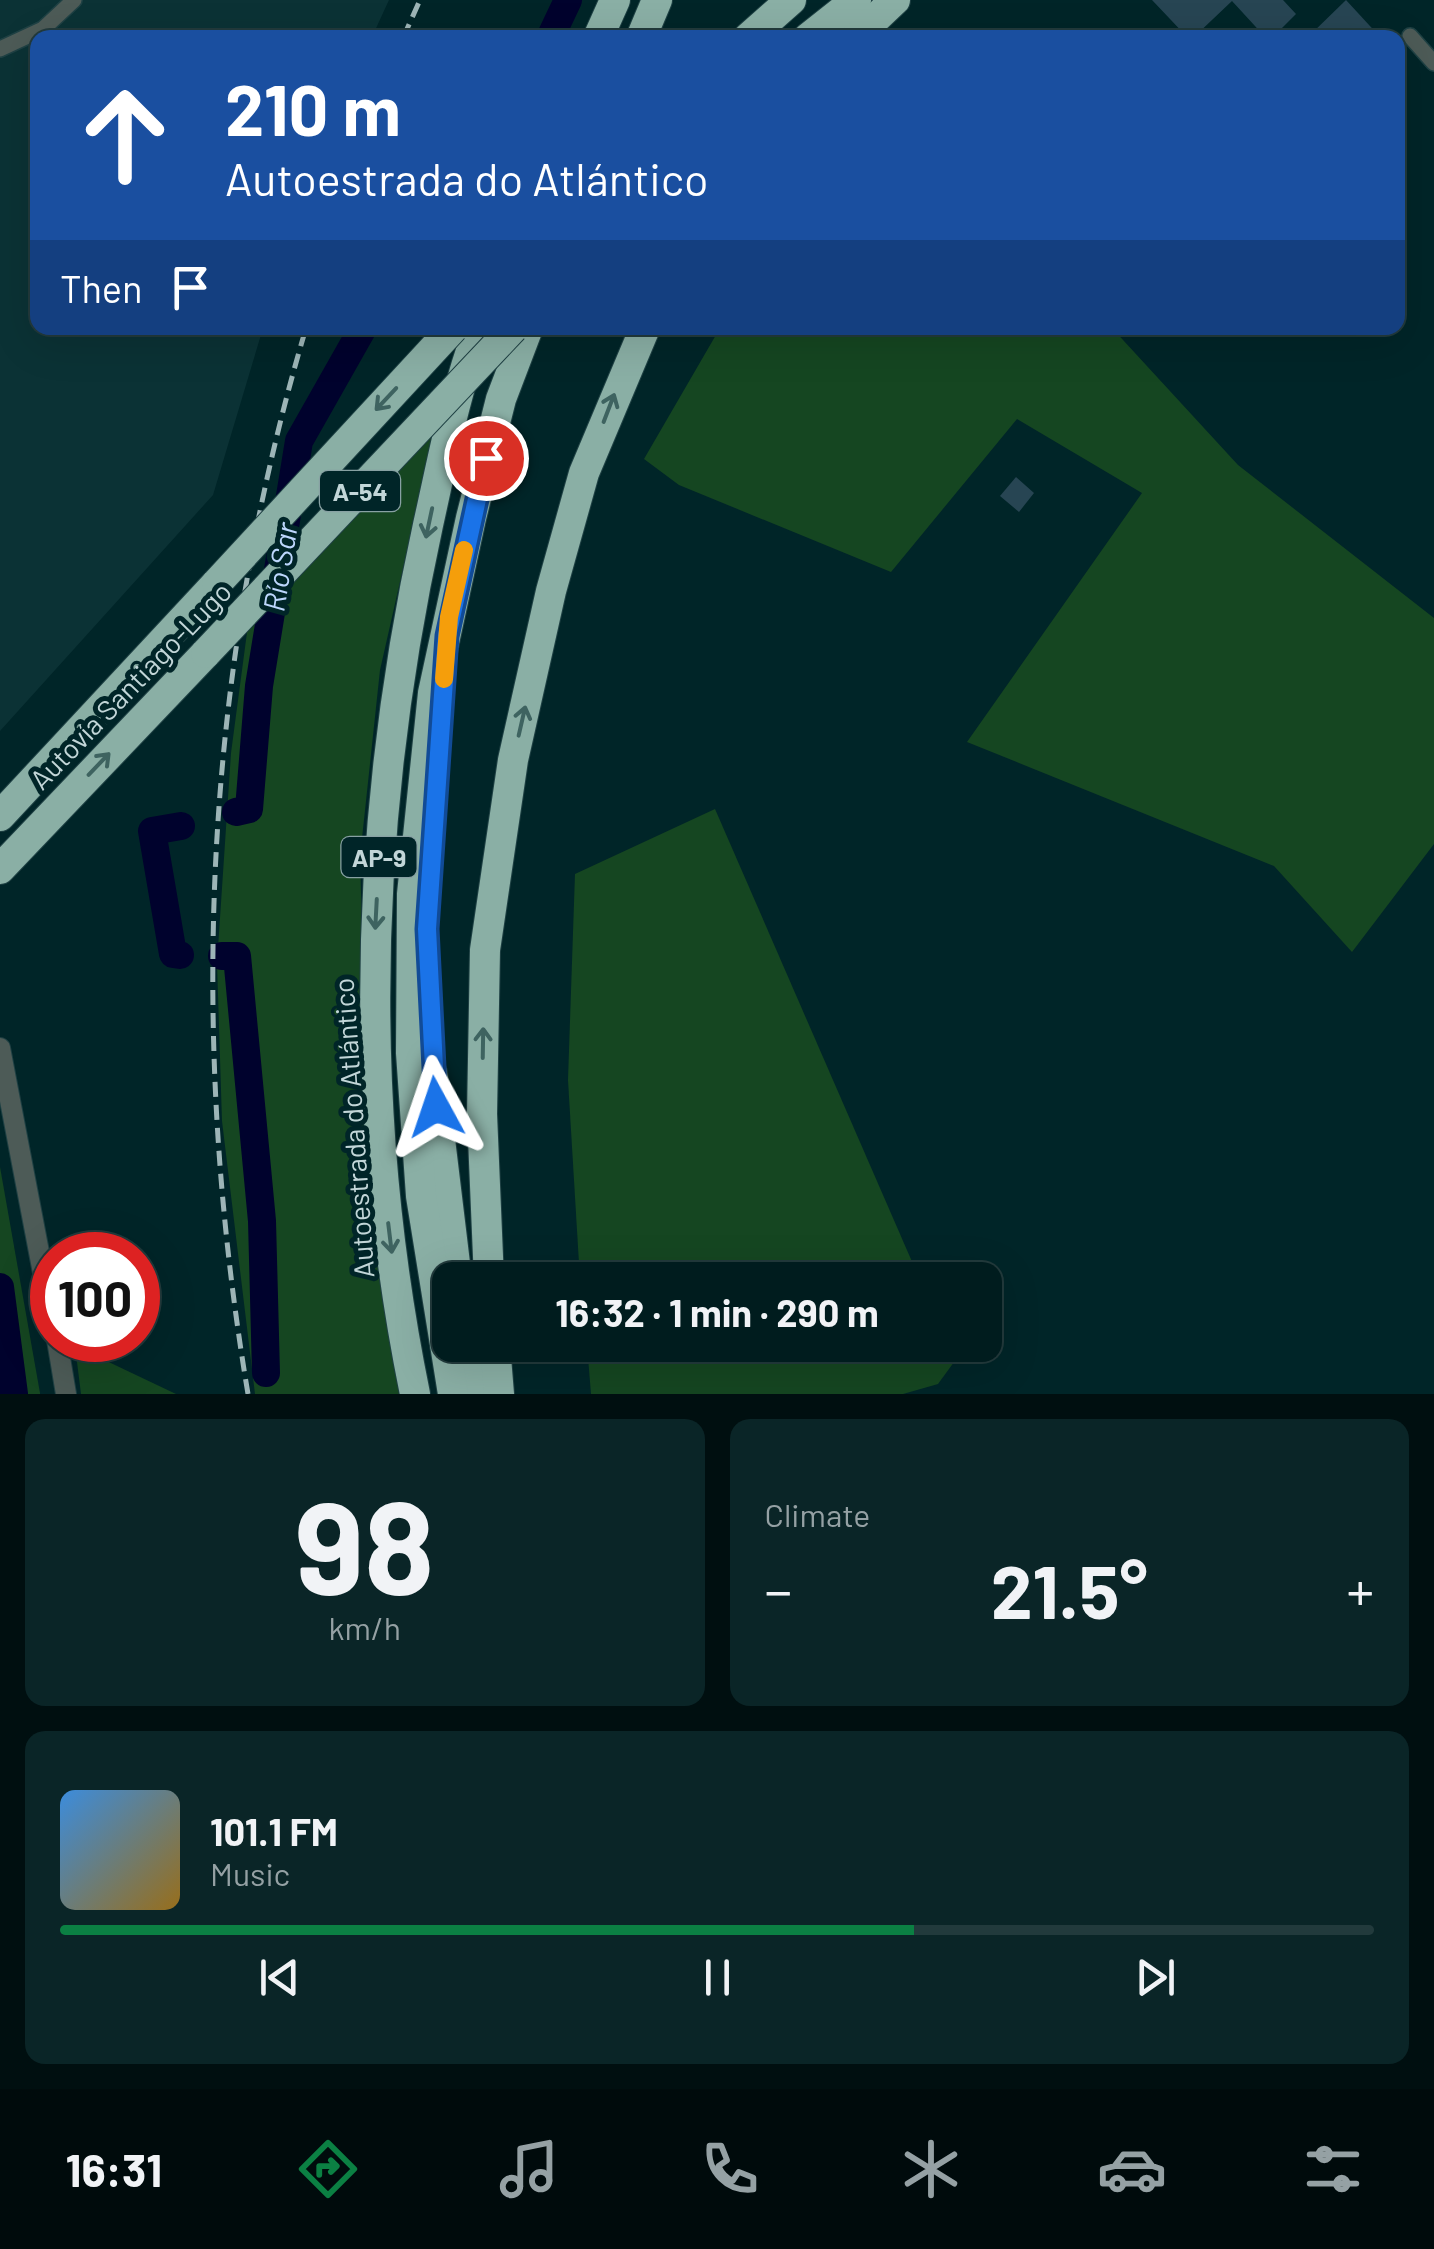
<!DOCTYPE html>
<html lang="en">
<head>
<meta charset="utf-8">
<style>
	body { margin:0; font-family:Barlow,sans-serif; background:#0a2527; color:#f1f3f6; height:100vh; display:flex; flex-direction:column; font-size:38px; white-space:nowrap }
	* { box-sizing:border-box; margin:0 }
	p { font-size:32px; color:#95a1a4 }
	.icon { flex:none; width:55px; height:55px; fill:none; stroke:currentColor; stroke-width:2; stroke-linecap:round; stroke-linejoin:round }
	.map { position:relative; height:1394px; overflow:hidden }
	.drawer { display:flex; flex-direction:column; gap:25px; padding:25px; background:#000f10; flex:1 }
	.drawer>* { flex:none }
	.guide { position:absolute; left:30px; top:30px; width:1375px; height:305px; border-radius:20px; box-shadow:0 10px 40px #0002,0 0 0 2px #223a3c; background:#1a4fa0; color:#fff; overflow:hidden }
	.speed { position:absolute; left:30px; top:1232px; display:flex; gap:20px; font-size:50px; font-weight:700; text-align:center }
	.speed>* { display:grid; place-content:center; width:130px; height:130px; border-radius:50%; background:#001c1e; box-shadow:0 10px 40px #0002,0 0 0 2px #223a3c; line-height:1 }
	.speed .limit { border:15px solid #d22; background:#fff; color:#111 }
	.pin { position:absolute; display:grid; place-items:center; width:85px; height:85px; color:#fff; margin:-42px; border:5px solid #fff; border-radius:50%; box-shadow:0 2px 10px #0007 }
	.me { position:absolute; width:110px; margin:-55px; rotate:355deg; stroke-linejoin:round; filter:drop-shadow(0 0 8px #0008) }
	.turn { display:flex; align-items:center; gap:35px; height:210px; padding:0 30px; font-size:45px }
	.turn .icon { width:130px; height:130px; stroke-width:2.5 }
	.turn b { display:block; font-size:70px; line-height:85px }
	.then { display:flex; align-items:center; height:95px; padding:0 30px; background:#0003; gap:20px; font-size:38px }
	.big { font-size:75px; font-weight:700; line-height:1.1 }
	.drawer .widget { flex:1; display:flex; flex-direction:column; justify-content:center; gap:15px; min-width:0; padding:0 35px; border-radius:20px; background:#0a2527 }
	.drawer .dial { align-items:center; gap:0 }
	.dial b { font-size:130px; line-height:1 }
	.song { display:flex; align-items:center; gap:30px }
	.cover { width:120px; height:120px; border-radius:15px; background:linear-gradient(135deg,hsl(210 70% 55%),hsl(40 70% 35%)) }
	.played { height:10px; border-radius:5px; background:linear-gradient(90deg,#0b8043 65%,#223a3c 65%) }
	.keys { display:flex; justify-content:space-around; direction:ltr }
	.heat { display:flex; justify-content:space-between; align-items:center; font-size:55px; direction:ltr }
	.drawer .tiles { flex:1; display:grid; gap:25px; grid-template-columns:1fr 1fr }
	.widget:last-child { grid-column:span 2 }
	.trip { position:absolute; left:432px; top:1262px; width:570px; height:100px; border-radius:20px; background:#001c1e; box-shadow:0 10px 40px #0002,0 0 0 2px #223a3c; font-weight:700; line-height:100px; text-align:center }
	.menu { display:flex; height:160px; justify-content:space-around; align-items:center; background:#000b0c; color:#95a1a4 }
	.menu .icon { width:70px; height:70px }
	.menu .current { color:#0b8043 }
	.menu b { font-size:45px; color:#f1f3f6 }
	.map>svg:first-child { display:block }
	.built { fill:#0b3235 }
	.green { fill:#154621 }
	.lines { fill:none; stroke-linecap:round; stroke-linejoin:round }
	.river { stroke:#00022d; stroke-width:28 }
	.building { fill:#274553 }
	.minor-casing { stroke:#1f4144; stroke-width:18 }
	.tertiary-casing { stroke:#1f4144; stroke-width:22 }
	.motorway-casing { stroke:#1f4144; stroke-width:32 }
	.minor { stroke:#4d5b57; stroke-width:15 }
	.tertiary { stroke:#4d5b57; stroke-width:20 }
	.motorway { stroke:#8aafa5; stroke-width:30 }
	.rail { stroke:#9db5b7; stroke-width:5; stroke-dasharray:15 8; stroke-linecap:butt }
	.motorway-bridge-casing { stroke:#1f4144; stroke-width:32; stroke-linecap:butt }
	.motorway-bridge { stroke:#8aafa5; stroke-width:30 }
	.oneway { stroke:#3e6360 }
	.route-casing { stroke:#114b97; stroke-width:25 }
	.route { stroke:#1a73e8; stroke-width:18 }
	.slow { stroke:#f59e0b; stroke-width:18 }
	.labels { text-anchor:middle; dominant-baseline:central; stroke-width:10; stroke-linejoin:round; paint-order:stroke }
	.shield { fill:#002528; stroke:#88a1a3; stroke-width:2.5 }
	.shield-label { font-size:25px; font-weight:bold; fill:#c2d6d8 }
	.street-label { font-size:28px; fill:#c2d6d8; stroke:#002528 }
	.water-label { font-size:30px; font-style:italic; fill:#bdd7fd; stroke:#002528 }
</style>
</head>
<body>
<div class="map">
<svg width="1434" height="1394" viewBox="0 0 1434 1394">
	<rect width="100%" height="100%" fill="#002528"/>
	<path class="built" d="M0,0H389L372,37L38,38V328H263L213,495L0,731Z"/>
	<g class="green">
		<path d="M720,328H1112L1238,465L1434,618V844L1352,952L1274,866L967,742L1142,493L1017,419L891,572L679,485L644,459Z"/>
		<path d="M446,418L409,542L380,670L360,857L369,1183L399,1394H255L222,1121L217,963L231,753L248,625Z"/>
		<path d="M715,809L920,1280H580L568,1080L575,874Z"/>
		<path d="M0,1167L40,1393V1394H0Z"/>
		<path d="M587,1345H950L957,1358L938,1384L903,1394H591Z"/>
		<path d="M75,1346L176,1394H81Z"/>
	</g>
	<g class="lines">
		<g class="river">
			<path d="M550,38L568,0"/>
			<path d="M236,812L249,809L259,686L299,441L363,328"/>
			<path d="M180,955L173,954L152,831L181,826"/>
			<path d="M222,956H237L262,1221L266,1373"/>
			<path d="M0,1287L14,1394"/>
		</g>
	</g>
	<g class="building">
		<path d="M1152,0H1283L1296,14L1272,38H1266L1232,1L1193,38H1188Z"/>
		<path d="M1346,0L1381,38H1307Z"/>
		<path d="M1016,477L1034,493L1019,512L1000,496Z"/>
	</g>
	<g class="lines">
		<g class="minor-casing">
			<g id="minor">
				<path d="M1410,36L1434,63"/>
				<path d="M0,49L43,29L74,0"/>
			</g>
		</g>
		<g class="tertiary-casing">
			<g id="tertiary">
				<path d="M0,1048L52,1320"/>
				<path d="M57,1340L66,1394"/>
			</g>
		</g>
		<g class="motorway-casing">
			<g id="motorway">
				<path d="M598,38L615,0"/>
				<path d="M641,38L657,0"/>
				<path d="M748,38L791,0"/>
				<path d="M808,38L856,0"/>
				<path d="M855,38L895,0"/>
				<path d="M0,816L217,583"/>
				<path d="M0,869L206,653"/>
				<path d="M432,1073L457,1280"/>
				<path d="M489,1280L482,1114L485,950L513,760L551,591L584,473L645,328"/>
				<path d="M469,1345L479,1394"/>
				<path d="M495,1345L499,1394"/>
				<path d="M415,1394C356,1105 365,812 428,525C443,458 455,392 479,328"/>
				<path d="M453,1394L421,1196L411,1053L412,894L433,693L471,518L501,399L528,328"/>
			</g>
		</g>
		<use href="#minor" class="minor"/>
		<use href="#tertiary" class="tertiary"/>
		<use href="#motorway" class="motorway"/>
		<g class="rail">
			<path d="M403,38L420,0"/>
			<path d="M248,1394C188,1037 203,675 306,328"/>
		</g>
		<g class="motorway-bridge-casing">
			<g id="motorway-bridge">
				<path d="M217,583L453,328"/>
				<path d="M206,653L513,328"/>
			</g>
		</g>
		<use href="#motorway-bridge" class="motorway-bridge"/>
	</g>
	<defs><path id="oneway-shaft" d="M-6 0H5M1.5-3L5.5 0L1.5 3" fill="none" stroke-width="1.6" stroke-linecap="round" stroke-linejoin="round" transform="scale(2.5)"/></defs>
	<g class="oneway">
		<use href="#oneway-shaft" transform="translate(386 399) rotate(133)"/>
		<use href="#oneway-shaft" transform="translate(609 408) rotate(-69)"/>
		<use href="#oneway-shaft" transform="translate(429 523) rotate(102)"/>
		<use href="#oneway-shaft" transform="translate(522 721) rotate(-77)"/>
		<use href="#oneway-shaft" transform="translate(99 764) rotate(-46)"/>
		<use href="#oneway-shaft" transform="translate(376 914) rotate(93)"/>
		<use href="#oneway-shaft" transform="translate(483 1043) rotate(-89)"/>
		<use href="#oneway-shaft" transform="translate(390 1238) rotate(83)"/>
	</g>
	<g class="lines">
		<g class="route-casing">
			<path id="route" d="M436,1107L427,929L447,636L486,458"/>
		</g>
		<use href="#route" class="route"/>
		<path class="slow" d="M444,679L449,617L464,550"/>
	</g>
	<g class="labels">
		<g class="shield">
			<rect x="320" y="471" width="80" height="40" rx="8"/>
			<rect x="341.5" y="837" width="75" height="40" rx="8"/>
		</g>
		<g class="shield-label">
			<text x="360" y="491">A-54</text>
			<text x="379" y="857">AP-9</text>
		</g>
		<g class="street-label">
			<text transform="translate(130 685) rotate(-46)">Autovía Santiago-Lugo</text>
			<text transform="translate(353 1128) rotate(-94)">Autoestrada do Atlántico</text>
		</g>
		<g class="water-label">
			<text transform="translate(279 567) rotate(-81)">Río Sar</text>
		</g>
	</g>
</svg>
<div class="speed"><div class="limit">100</div></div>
<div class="pin" style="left:486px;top:458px;background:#d93025"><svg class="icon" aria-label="arrive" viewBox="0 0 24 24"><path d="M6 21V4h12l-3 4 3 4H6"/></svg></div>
<svg class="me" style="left:436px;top:1107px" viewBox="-20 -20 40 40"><path d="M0-17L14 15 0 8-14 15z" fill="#1a73e8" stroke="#fff" stroke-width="4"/></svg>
<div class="trip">16:32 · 1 min · 290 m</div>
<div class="guide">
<div class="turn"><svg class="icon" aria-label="ahead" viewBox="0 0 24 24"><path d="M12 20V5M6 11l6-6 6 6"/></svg><div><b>210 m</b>Autoestrada do Atlántico</div></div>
<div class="then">Then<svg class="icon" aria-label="arrive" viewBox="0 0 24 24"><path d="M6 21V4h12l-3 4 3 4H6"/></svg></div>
</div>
</div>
<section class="drawer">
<div class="tiles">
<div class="widget dial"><b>98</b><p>km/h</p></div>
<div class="widget"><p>Climate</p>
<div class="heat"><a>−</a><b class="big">21.5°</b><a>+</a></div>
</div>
<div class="widget">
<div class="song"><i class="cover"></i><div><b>101.1 FM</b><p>Music</p></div></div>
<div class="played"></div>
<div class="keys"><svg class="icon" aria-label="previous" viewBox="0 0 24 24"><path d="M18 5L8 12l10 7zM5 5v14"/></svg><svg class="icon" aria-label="pause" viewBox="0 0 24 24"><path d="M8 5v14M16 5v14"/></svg><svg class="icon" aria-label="next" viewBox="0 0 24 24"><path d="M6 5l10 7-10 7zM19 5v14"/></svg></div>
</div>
</div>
</section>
<nav class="menu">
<b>16:31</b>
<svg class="icon current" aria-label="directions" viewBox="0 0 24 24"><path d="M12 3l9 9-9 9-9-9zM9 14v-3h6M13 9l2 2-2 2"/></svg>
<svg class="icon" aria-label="music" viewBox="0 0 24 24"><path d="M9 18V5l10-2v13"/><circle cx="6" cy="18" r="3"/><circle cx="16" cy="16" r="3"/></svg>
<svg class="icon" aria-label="phone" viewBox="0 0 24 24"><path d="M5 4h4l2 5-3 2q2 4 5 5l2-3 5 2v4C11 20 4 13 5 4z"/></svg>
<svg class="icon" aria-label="climate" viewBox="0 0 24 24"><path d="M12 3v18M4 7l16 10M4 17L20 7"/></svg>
<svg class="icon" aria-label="car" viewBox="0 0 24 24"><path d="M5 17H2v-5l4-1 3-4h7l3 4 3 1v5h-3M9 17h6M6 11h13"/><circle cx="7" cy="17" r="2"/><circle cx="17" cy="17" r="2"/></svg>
<svg class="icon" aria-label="filters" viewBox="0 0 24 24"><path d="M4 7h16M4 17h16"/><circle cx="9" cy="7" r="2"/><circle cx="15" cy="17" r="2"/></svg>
</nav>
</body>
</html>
